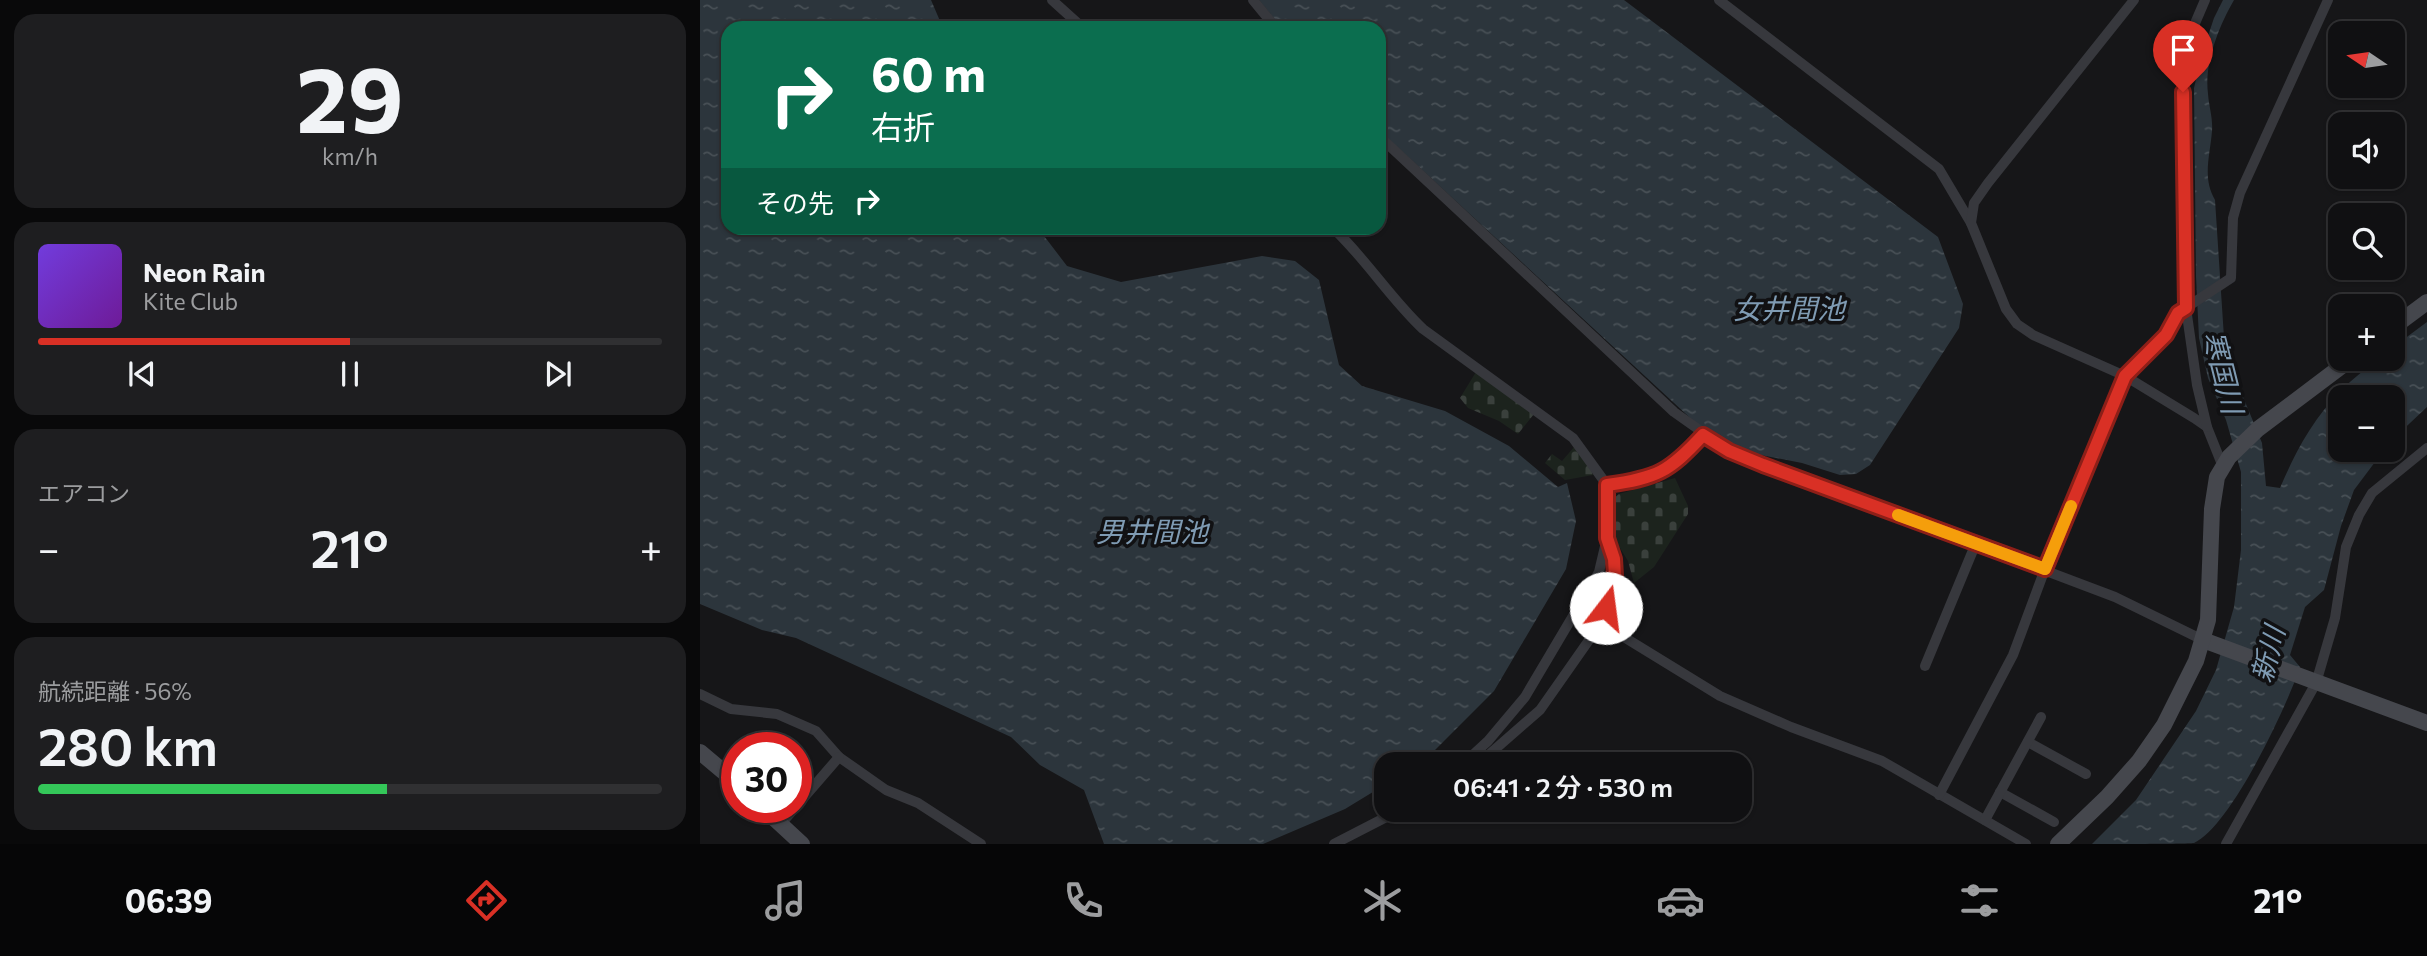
<!DOCTYPE html>
<html lang="ja">
<head>
<meta charset="utf-8">
<style>
	body { margin:0; font-family:Commissioner,"Noto Sans JP",sans-serif; background:#1e1e20; color:#f1f3f6; height:100vh; display:flex; flex-direction:column; font-size:26px; white-space:nowrap }
	* { box-sizing:border-box; margin:0 }
	p { font-size:23px; color:#9c9d9f }
	.icon { flex:none; width:38px; height:38px; fill:none; stroke:currentColor; stroke-width:2; stroke-linecap:round; stroke-linejoin:round }
	.map { position:relative; flex:1; overflow:hidden }
	.sheet { display:flex; flex-direction:column; gap:14px; padding:14px; background:#09090a; width:700px }
	.sheet>* { flex:none }
	.banner { position:absolute; left:21px; top:21px; width:665px; height:214px; border-radius:21px; box-shadow:0 2px 5px #0004,0 0 0 2px #303032; background:#0b6e4f; color:#fff; overflow:hidden }
	.needle { width:46px; rotate:283deg }
	.buttons { position:absolute; left:1628px; top:21px; display:grid; gap:14px }
	.buttons a { display:grid; place-items:center; width:77px; height:77px; border-radius:14px; background:#101012; box-shadow:0 2px 5px #0004,0 0 0 2px #303032; font-size:35px }
	.speed { position:absolute; left:21px; top:732px; display:flex; gap:14px; font-size:35px; font-weight:700; text-align:center }
	.speed>* { display:grid; place-content:center; width:91px; height:91px; border-radius:50%; background:#101012; box-shadow:0 2px 5px #0004,0 0 0 2px #303032; line-height:1 }
	.speed .limit { border:10px solid #d22; background:#fff; color:#111 }
	.pin { position:absolute; display:grid; place-items:center; width:60px; height:60px; color:#fff; margin:-72px -30px; border-radius:50% 50% 50% 0; rotate:-45deg; box-shadow:0 0 7px #0007 }
	.pin .icon { rotate:45deg }
	.me { position:absolute; width:77px; margin:-38px; rotate:15deg; stroke-linejoin:round; filter:drop-shadow(0 0 5px #0008) }
	.turn { display:flex; align-items:center; gap:24px; height:147px; padding:0 35px; font-size:32px }
	.turn .icon { width:91px; height:91px; stroke-width:2.5 }
	.turn b { display:block; font-size:49px; line-height:60px }
	.then { display:flex; align-items:center; height:66px; padding:0 35px; background:#0003; gap:14px; font-size:26px }
	.big { font-size:52px; font-weight:600; line-height:1.1 }
	.sheet .tile { flex:1; display:flex; flex-direction:column; justify-content:center; gap:10px; min-width:0; padding:0 24px; border-radius:21px; background:#1e1e20 }
	.sheet .dial { align-items:center; gap:0 }
	.dial b { font-size:91px; line-height:1 }
	.song { display:flex; align-items:center; gap:21px }
	.cover { width:84px; height:84px; border-radius:10px; background:linear-gradient(135deg,hsl(260 70% 55%),hsl(280 70% 35%)) }
	.played { height:7px; border-radius:4px; background:linear-gradient(90deg,#d93025 50%,#303032 50%) }
	.keys { display:flex; justify-content:space-around; direction:ltr }
	.heat { display:flex; justify-content:space-between; align-items:center; font-size:38px; direction:ltr }
	.charge { height:10px; border-radius:5px; background:linear-gradient(90deg,#34c759 56%,#303032 0) }
	.trip { position:absolute; left:674px; top:752px; width:378px; height:70px; border-radius:21px; background:#101012; box-shadow:0 2px 5px #0004,0 0 0 2px #303032; font-weight:600; line-height:70px; text-align:center }
	.tabs { display:flex; height:112px; justify-content:space-around; align-items:center; background:#060607; color:#9c9d9f }
	.tabs .icon { width:49px; height:49px }
	.tabs .selected { color:#d93025 }
	.tabs b { font-size:32px; color:#f1f3f6 }
	main { display:flex; flex:1; min-height:0 }
	.map>svg:first-child { display:block }
	.cemetery { fill:url(#cemetery-stones) }
	.water { fill:url(#water-ripples) }
	.lines { fill:none; stroke-linecap:round; stroke-linejoin:round }
	.street { stroke:#37383d; stroke-width:10 }
	.secondary { stroke:#45474d; stroke-width:16 }
	.route-casing { stroke:#8d1f18; stroke-width:18 }
	.route { stroke:#d93025; stroke-width:12 }
	.slow { stroke:#f59e0b; stroke-width:12 }
	.labels { text-anchor:middle; dominant-baseline:central; stroke-width:7; stroke-linejoin:round; paint-order:stroke }
	.water-label { font-size:28px; font-style:italic; fill:#7f9bb3; stroke:#111113 }
</style>
</head>
<body>
<main>
<section class="sheet">
<div class="tile dial"><b>29</b><p>km/h</p></div>
<div class="tile">
<div class="song"><i class="cover"></i><div><b>Neon Rain</b><p>Kite Club</p></div></div>
<div class="played"></div>
<div class="keys"><svg class="icon" aria-label="previous" viewBox="0 0 24 24"><path d="M18 5L8 12l10 7zM5 5v14"/></svg><svg class="icon" aria-label="pause" viewBox="0 0 24 24"><path d="M8 5v14M16 5v14"/></svg><svg class="icon" aria-label="next" viewBox="0 0 24 24"><path d="M6 5l10 7-10 7zM19 5v14"/></svg></div>
</div>
<div class="tile"><p>エアコン</p>
<div class="heat"><a>−</a><b class="big">21°</b><a>+</a></div>
</div>
<div class="tile"><p>航続距離 · 56%</p><b class="big">280 km</b><div class="charge"></div></div>
</section>
<div class="map">
<svg width="1727" height="844" viewBox="0 0 1727 844">
	<defs>
		<pattern id="cemetery-stones" width="16" height="16" patternUnits="userSpaceOnUse" patternTransform="scale(1.75)"><rect width="16" height="16" fill="#1c231d"/><path d="M2 7V4a2 2 0 0 1 4 0v3zM10 15v-3a2 2 0 0 1 4 0v3z" fill="#3a403c"/></pattern>
		<pattern id="water-ripples" width="26" height="14" patternUnits="userSpaceOnUse" patternTransform="scale(1.75)"><rect width="26" height="14" fill="#2c353c"/><path d="M2 4q2-2 4 0t4 0M15 11q2-2 4 0t4 0" fill="none" stroke="#485056"/></pattern>
	</defs>
	<rect width="100%" height="100%" fill="#161618"/>
	<g class="cemetery">
		<path d="M776,372L834,414L818,434L799,421L768,408L760,398Z"/>
		<path d="M875,446L890,467L893,475L865,480L845,463L852,454L862,461Z"/>
		<path d="M975,478L988,506V514L954,567L934,583L928,561L912,535L909,519L913,499L919,494Z"/>
	</g>
	<g class="water">
		<path d="M0,0H231L243,28H28V228H338L367,266L421,282L562,256L595,261L619,280L639,365L662,386L745,411L809,446L858,487L867,483L876,521L866,569L794,691L726,759L717,765H686V784L645,809L563,844H404L384,790L340,765L311,737L96,638L62,630L0,604Z"/>
		<path d="M559,0H924L1238,237L1263,304L1259,328L1170,465L1156,474L1140,475L1102,463L1040,451L1000,427L679,130V28H582Z"/>
		<path d="M1523,0H1534C1519,26 1504,63 1508,94C1509,107 1513,118 1512,131C1510,156 1502,178 1515,200L1525,353L1562,443L1566,486L1580,488C1595,453 1613,418 1641,391C1652,379 1666,369 1678,359H1692V348L1727,322V407L1692,440V397H1640V450H1684L1654,490L1641,526L1624,590L1605,607L1590,655L1600,667C1587,706 1531,826 1494,843C1484,844 1409,844 1392,844L1436,800L1496,711L1516,670L1534,607L1541,550V472L1526,420L1508,378L1499,338L1496,276L1494,88L1502,54L1514,18Z"/>
	</g>
	<g class="lines">
		<g class="street">
			<path d="M352,0L383,28"/>
			<path d="M553,0L576,28"/>
			<path d="M1019,0L1239,169L1271,223"/>
			<path d="M1434,0L1288,183L1274,203L1271,223L1306,309L1317,324L1333,335L1425,376L1494,418L1507,427L1523,467"/>
			<path d="M1505,0L1490,35L1483,73L1482,111L1486,200V308L1497,385L1507,427"/>
			<path d="M679,136L974,412L1029,451L1415,597L1503,640"/>
			<path d="M633,228C666,259 690,298 723,329L873,438L907,485V538L899,572L825,697L788,741L762,765"/>
			<path d="M907,485C957,477 969,472 1003,435"/>
			<path d="M901,623L1020,696L1091,727L1182,761L1326,844"/>
			<path d="M1225,666L1276,543"/>
			<path d="M0,694L31,709L77,714L116,731L139,757L186,790L218,803L281,844"/>
			<path d="M1328,742L1386,774"/>
			<path d="M777,765L840,710L901,623L915,576L914,559L907,538"/>
			<path d="M1300,792L1354,822"/>
			<path d="M1239,795L1313,655L1345,569L1425,376L1467,335L1478,313L1531,278L1533,218L1540,193L1628,0"/>
			<path d="M1285,820L1341,717"/>
			<path d="M81,824L139,757"/>
			<path d="M634,844L700,810"/>
			<path d="M1526,844L1616,683L1635,618L1646,547L1659,515L1672,493L1727,448"/>
		</g>
		<g class="secondary">
			<path d="M1692,328L1727,302"/>
			<path d="M1503,640L1727,723"/>
			<path d="M0,752L37,783"/>
			<path d="M62,807L102,844"/>
			<path d="M1358,844L1407,797L1439,761L1464,725L1496,661L1508,620L1512,509L1517,477L1529,457L1558,429L1651,359"/>
		</g>
	</g>
	<g class="lines">
		<g class="route-casing">
			<path id="route" d="M906,608L915,576L914,559L907,538V485C957,478 969,472 1003,435L1029,451L1063,465L1345,569L1425,376L1466,335L1478,313L1486,308L1483,92"/>
		</g>
		<use href="#route" class="route"/>
		<path class="slow" d="M1198,515L1345,569L1371,506"/>
	</g>
	<g class="labels">
		<g class="water-label">
			<text x="1089" y="308">女井間池</text>
			<text transform="translate(1524 372) rotate(76)">寒国川</text>
			<text x="452" y="531">男井間池</text>
			<text transform="translate(1567 654) rotate(-75)">新川</text>
		</g>
	</g>
</svg>
<div class="buttons">
<a><svg class="needle" viewBox="-14 -14 28 28"><path d="M0-13l5 13h-10z" fill="#e53935"/><path d="M0 13l5-13h-10z" fill="#9c9d9f"/></svg></a>
<a><svg class="icon" aria-label="sound" viewBox="0 0 24 24"><path d="M4 9h4l5-4v14l-5-4H4zM17 9q2 3 0 6"/></svg></a>
<a><svg class="icon" aria-label="search" viewBox="0 0 24 24"><circle cx="10" cy="10" r="6"/><path d="M15 15l6 6"/></svg></a>
<a>+</a>
<a>−</a>
</div>
<div class="speed"><div class="limit">30</div></div>
<div class="pin" style="left:1483px;top:92px;background:#d93025"><svg class="icon" aria-label="arrive" viewBox="0 0 24 24"><path d="M6 21V4h12l-3 4 3 4H6"/></svg></div>
<svg class="me" style="left:906px;top:608px" viewBox="-20 -20 40 40"><circle r="19" fill="#fff"/><path d="M0-13L10 11 0 6-10 11z" fill="#d93025"/></svg>
<div class="trip">06:41 · 2 分 · 530 m</div>
<div class="banner">
<div class="turn"><svg class="icon" aria-label="right" viewBox="0 0 24 24"><path d="M7 20v-9h11M14 6l5 5-5 5"/></svg><div><b>60 m</b>右折</div></div>
<div class="then">その先<svg class="icon" aria-label="right" viewBox="0 0 24 24"><path d="M7 20v-9h11M14 6l5 5-5 5"/></svg></div>
</div>
</div>
</main>
<nav class="tabs">
<b>06:39</b>
<svg class="icon selected" aria-label="directions" viewBox="0 0 24 24"><path d="M12 3l9 9-9 9-9-9zM9 14v-3h6M13 9l2 2-2 2"/></svg>
<svg class="icon" aria-label="music" viewBox="0 0 24 24"><path d="M9 18V5l10-2v13"/><circle cx="6" cy="18" r="3"/><circle cx="16" cy="16" r="3"/></svg>
<svg class="icon" aria-label="phone" viewBox="0 0 24 24"><path d="M5 4h4l2 5-3 2q2 4 5 5l2-3 5 2v4C11 20 4 13 5 4z"/></svg>
<svg class="icon" aria-label="climate" viewBox="0 0 24 24"><path d="M12 3v18M4 7l16 10M4 17L20 7"/></svg>
<svg class="icon" aria-label="car" viewBox="0 0 24 24"><path d="M5 17H2v-5l4-1 3-4h7l3 4 3 1v5h-3M9 17h6M6 11h13"/><circle cx="7" cy="17" r="2"/><circle cx="17" cy="17" r="2"/></svg>
<svg class="icon" aria-label="filters" viewBox="0 0 24 24"><path d="M4 7h16M4 17h16"/><circle cx="9" cy="7" r="2"/><circle cx="15" cy="17" r="2"/></svg>
<b>21°</b>
</nav>
</body>
</html>
